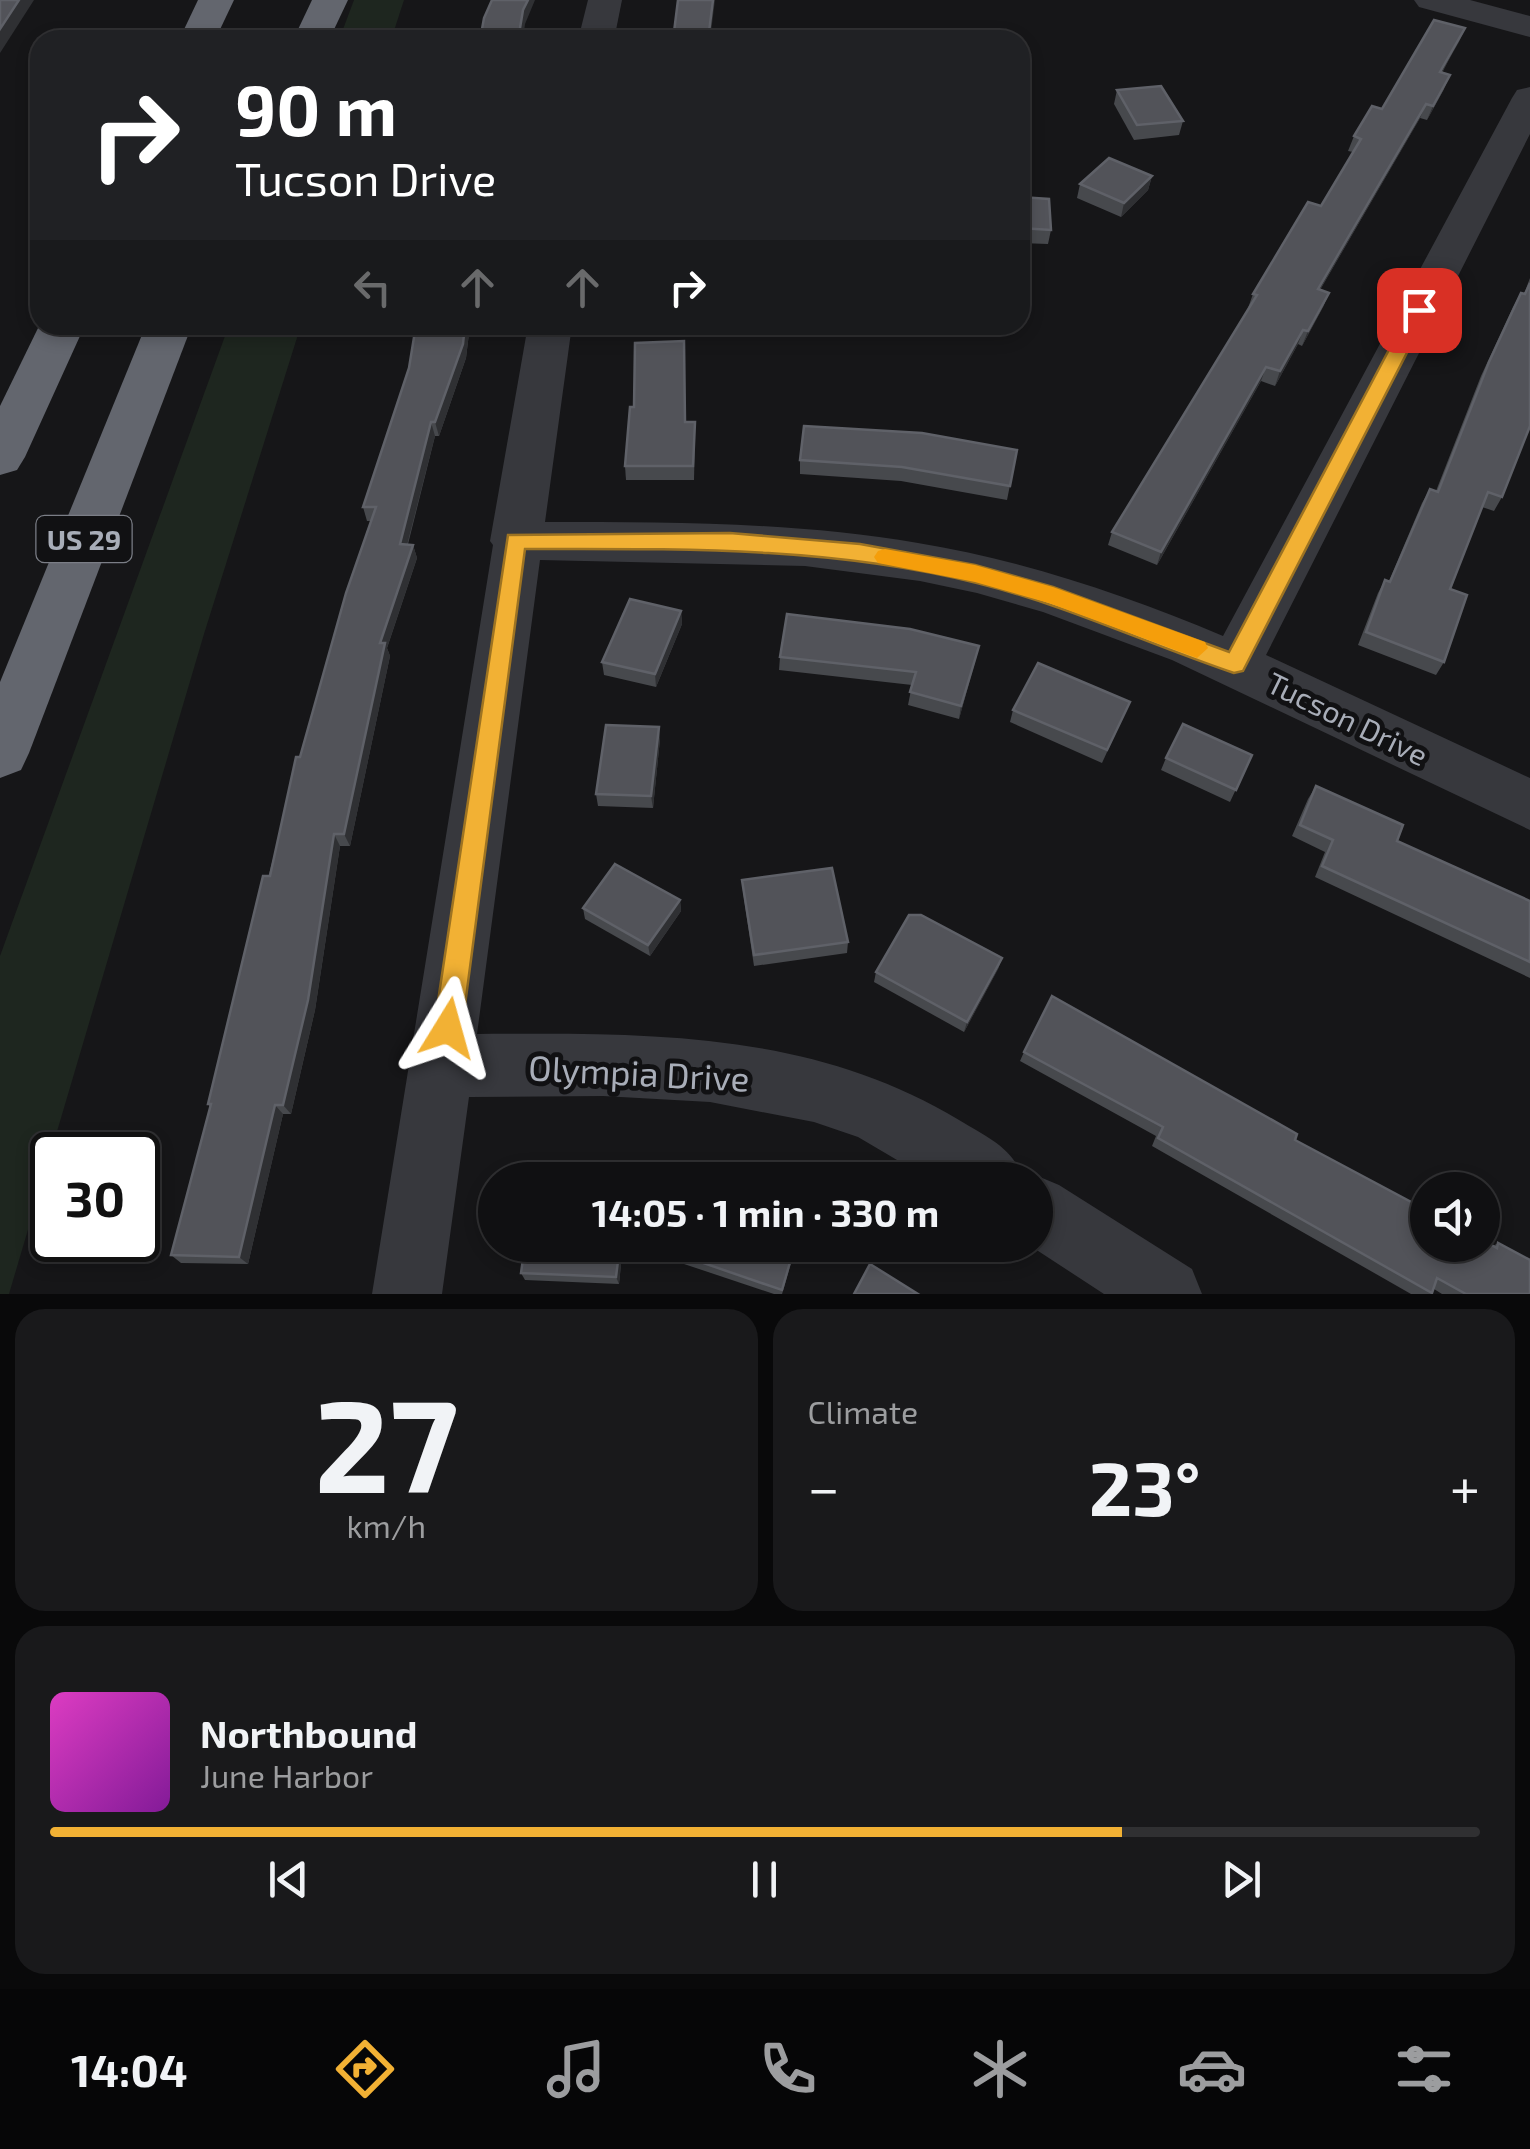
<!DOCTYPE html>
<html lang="en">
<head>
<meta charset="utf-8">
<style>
	body { margin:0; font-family:"Exo 2",sans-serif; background:#19191b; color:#f1f3f6; height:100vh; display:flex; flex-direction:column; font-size:38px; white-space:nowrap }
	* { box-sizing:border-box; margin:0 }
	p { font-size:32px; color:#9c9d9f }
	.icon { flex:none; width:55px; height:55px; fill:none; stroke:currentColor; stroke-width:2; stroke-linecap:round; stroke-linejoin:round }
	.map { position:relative; height:1294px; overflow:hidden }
	.drawer { display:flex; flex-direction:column; gap:15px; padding:15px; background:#09090a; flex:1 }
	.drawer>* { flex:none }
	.guide { position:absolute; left:30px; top:30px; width:1000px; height:305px; border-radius:30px; box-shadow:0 5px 15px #0003,0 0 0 2px #303032; background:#202124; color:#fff; overflow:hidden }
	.tools { position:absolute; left:1410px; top:1172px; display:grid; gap:20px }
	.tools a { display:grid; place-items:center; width:90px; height:90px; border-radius:50%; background:#101012; box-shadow:0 5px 15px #0003,0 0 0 2px #303032; font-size:50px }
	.speed { position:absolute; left:30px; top:1132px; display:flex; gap:20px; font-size:50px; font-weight:700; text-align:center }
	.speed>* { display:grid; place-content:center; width:130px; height:130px; border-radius:50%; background:#101012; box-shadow:0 5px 15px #0003,0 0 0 2px #303032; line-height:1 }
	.speed .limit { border:5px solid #111; border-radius:15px; background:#fff; color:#111 }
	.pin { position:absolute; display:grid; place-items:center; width:85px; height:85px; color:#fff; margin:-42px; border-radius:20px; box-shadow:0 5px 15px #0006 }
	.me { position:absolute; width:110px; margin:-55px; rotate:8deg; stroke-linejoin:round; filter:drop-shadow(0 0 8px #0008) }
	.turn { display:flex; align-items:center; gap:35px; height:210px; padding:0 40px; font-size:45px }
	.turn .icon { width:130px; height:130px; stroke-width:2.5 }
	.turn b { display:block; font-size:70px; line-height:85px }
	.lanes { display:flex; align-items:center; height:95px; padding:0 40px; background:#0003; justify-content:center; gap:50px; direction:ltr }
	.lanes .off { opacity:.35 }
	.big { font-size:75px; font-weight:700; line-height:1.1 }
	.drawer .tile { flex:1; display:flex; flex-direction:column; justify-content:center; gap:15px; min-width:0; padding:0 35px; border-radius:30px; background:#19191b }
	.drawer .dial { align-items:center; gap:0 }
	.dial b { font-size:130px; line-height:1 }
	.song { display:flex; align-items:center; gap:30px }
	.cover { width:120px; height:120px; border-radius:15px; background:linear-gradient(135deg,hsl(310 70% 55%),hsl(290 70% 35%)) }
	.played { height:10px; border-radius:5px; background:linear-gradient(90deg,#f2b134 75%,#303032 75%) }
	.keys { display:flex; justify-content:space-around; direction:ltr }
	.heat { display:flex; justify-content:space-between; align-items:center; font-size:55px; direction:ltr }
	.drawer .tiles { flex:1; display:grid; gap:15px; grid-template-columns:1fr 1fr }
	.tile:last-child { grid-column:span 2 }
	.trip { position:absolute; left:478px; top:1162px; width:575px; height:100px; border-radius:50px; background:#101012; box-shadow:0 5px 15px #0003,0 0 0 2px #303032; font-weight:700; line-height:100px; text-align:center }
	.dock { display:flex; height:160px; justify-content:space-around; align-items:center; background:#060607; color:#9c9d9f }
	.dock .icon { width:70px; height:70px }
	.dock .active { color:#f2b134 }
	.dock b { font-size:45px; color:#f1f3f6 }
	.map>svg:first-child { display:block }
	.green { fill:#1e261f }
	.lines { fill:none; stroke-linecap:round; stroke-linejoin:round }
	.minor { fill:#37383d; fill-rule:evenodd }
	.highway { fill:#63666e; fill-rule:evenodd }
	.wall { fill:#47494d }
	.shaded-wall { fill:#2f3033 }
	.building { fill:#525359; stroke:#5f6168; stroke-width:2.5 }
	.route { fill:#f2b134; stroke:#9d7322; stroke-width:2.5 }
	.slow { fill:#f59e0b }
	.labels { text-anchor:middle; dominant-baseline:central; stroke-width:10; stroke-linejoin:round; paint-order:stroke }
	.shield { fill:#111113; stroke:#7b7e86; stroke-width:2.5 }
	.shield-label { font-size:28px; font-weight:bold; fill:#a8adb8 }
	.street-label { font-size:30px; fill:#a8adb8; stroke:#111113 }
	.near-street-label { font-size:35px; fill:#a8adb8; stroke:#111113 }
</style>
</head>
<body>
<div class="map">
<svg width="1530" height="1294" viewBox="0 0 1530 1294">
	<rect width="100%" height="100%" fill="#161618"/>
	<g class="green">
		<path d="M354,0H404L391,40H339Z"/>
		<path d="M229,325H301L204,634L9,1294H0V956Z"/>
	</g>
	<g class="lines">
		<g class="minor">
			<path d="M588,0H622L614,40H578Z"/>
			<path d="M1414,0H1470L1530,16V37L1419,7Z"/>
			<path d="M1530,87V134L1266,655L1530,778V830L1172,660L1043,612L977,593L920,581L805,566L540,560L477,1034C645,1033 810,1030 959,1120C988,1138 1011,1146 1024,1179L1035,1175L1059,1185L1192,1269L1202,1294H1104L1029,1245H1035V1180H931L858,1137L814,1122L710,1102L603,1096L469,1097L442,1294H372L493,545L490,541L528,325H572L545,522C670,522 795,522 918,543C1022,560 1126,595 1223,636L1512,98L1517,90Z"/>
		</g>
		<g class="highway">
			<path d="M198,0H234L215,40H179Z"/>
			<path d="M312,0H348L329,40H293Z"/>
			<path d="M40,324L85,325L25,457L17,470L0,475V406Z"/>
			<path d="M146,325H192L29,753L21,770L0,778V682Z"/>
		</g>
	</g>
	<g class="wall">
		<path d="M1465,28L1442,73L1444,89L1427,120L1420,118L1320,290L1329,293L1323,307L1302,346L1298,344L1275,386L1261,381L1157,565L1108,545L1112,532L1249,308H1248L1253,294L1321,206L1353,152L1348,151L1354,136Z"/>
		<path d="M1117,90L1183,121L1179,135L1134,140L1114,104Z"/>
		<path d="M1152,176L1148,190L1121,217L1077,198L1080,184Z"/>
		<path d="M1020,197L1051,230L1048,244L1020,243Z"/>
		<path d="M1530,278V426L1502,497L1494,511L1482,507L1450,589L1444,662L1436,675L1358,645L1378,593L1385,580L1389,581L1422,503L1430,489L1436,491L1481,376L1513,307L1521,293L1524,294Z"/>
		<path d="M416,325H470L466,358L439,436H435L408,544L413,545L417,558L387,648L390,656L350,846H340L315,1010L291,1114H283L248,1264L181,1263L171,1255L210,1107L208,1104L300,757L371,521H367L363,507L409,368Z"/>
		<path d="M685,422L695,436L694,480H626L625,466Z"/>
		<path d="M1017,450L1007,500L901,481L800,474V460Z"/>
		<path d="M681,611L682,624L656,687L604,675L602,662Z"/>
		<path d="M979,646L959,719L908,705L912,685L779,670L780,657Z"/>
		<path d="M1130,702L1102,763L1010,722L1013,710Z"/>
		<path d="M660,739L653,808L598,806L596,794Z"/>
		<path d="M1252,755L1230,802L1161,770L1166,758Z"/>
		<path d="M1316,786L1397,841L1530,901V978L1315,877L1325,852L1292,836L1308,799Z"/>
		<path d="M742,880L848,942L847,953L754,966L743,892Z"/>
		<path d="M680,900L681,911L650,956L585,919L583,908Z"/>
		<path d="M1002,958L998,969L964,1032L874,982L876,972Z"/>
		<path d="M1024,1052L1295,1140L1493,1246L1498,1243L1530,1294H1442L1434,1289L1431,1294H1411L1152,1146L1156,1136L1020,1061Z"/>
		<path d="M623,1245L619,1284L525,1280L521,1273Z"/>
		<path d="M687,1245H796L782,1294H774L684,1264L683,1256Z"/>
	</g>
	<g class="shaded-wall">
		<path d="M19,0H34L0,53V29Z"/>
		<path d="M528,0H535L525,24L523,40H518L523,10Z"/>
		<path d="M713,0H715L710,40H708Z"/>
		<path d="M1465,28L1459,42L1434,86L1440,72Z"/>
		<path d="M1450,75L1444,89L1427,120L1433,106Z"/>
		<path d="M1426,104L1420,118L1312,303L1318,289Z"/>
		<path d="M1152,176L1148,190L1121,217L1124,203Z"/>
		<path d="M1329,293L1323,307L1302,346L1308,331Z"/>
		<path d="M465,325H470L466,358L439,436L435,422Z"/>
		<path d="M1303,330L1298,344L1275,386L1280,371Z"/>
		<path d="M1266,367L1261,381L1157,565L1161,552Z"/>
		<path d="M431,422L435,436L404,557L400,544Z"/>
		<path d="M413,545L417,558L387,648L390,656L350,846L344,834L380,643Z"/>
		<path d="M681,611L682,624L656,687L655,674Z"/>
		<path d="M979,646L976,659L959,719L961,706Z"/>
		<path d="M659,727L660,739L653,808L651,796Z"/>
		<path d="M334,834L340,846L315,1010L291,1114L283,1105Z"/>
		<path d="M680,900L681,911L650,956L648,945Z"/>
		<path d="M1002,958L998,969L964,1032L967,1022Z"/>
		<path d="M275,1105L283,1114L248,1264L239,1257Z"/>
		<path d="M620,1245H623L619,1284L616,1277Z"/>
		<path d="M795,1245H796L782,1294V1290Z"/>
	</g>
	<g class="building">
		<path d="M0,0H19L0,29Z"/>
		<path d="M492,0H528L523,10L518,40H480L484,18Z"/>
		<path d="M678,0H713L708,40H673Z"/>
		<path d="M1434,20L1465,28L1440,72L1450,75L1433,106L1426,104L1318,289L1329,293L1308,331L1303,330L1280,371L1266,367L1161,552L1112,532L1257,295L1253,294L1308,202L1321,206L1361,139L1354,136L1372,106L1382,109Z"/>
		<path d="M1161,86L1183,121L1137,125L1117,90Z"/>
		<path d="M1109,158L1152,176L1124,203L1080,184Z"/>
		<path d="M1020,197L1049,199L1051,230L1020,228Z"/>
		<path d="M1530,283V426L1502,497L1488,492L1450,589L1467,595L1444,662L1366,632L1385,580L1390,582L1430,489L1438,492L1489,362L1521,293L1525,294Z"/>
		<path d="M416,325H465L463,344L435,422H431L400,544L413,545L380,643H385L344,834H334L308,1000L283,1105H275L239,1257L171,1255L211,1104H208L263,876H270L296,757H300L346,593L376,507H363L409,368Z"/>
		<path d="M684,341L685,422H695L693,466H625L630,407H634L635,343Z"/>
		<path d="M804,426L922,433L1017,450L1010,486L902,467L800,460Z"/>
		<path d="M630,599L681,611L655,674L602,662Z"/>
		<path d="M787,614L910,629L979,646L961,706L910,692L916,672L780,657Z"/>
		<path d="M1038,663L1130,702L1107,750L1013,710Z"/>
		<path d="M1183,724L1252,755L1236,790L1166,758Z"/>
		<path d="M606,725L659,727L651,796L596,794Z"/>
		<path d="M1316,786L1403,825L1397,841L1530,901V962L1322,866L1333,840L1300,825Z"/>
		<path d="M615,864L680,900L648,945L583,908Z"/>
		<path d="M832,868L848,942L754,955L742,880Z"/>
		<path d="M909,915H921L1002,958L967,1022L876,972Z"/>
		<path d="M1052,996L1297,1134L1295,1140L1428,1211V1245H1482V1240L1497,1248L1498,1243L1530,1260V1294H1466L1437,1278L1432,1293L1158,1138L1163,1127L1024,1052Z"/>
		<path d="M534,1176L618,1180H534Z"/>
		<path d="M525,1245H620L616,1277L521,1273Z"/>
		<path d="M687,1245H795L782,1290L683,1256Z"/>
		<path d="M870,1264L918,1294H854Z"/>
	</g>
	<path class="route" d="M1419,304L1429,310L1243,671L1234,673C1148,644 1066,605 977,583C829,546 677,549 525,549L462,1028L458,1038L448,1042L438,1038L434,1028L508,535L730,533L860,544L975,565L1053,587L1229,652L1410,310Z"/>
	<path class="slow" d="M885,549L975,565L1053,587L1205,642L1208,648L1197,658L1049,603L975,582L878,563L874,557L878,551Z"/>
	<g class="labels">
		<rect class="shield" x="36.5" y="516" width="95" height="46" rx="8"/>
		<g class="shield-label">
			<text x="84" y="539">US 29</text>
		</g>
		<g class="street-label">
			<text transform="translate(1348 718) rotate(26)">Tucson Drive</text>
		</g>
		<g class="near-street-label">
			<text transform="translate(639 1072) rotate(3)">Olympia Drive</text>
		</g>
	</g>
</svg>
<div class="tools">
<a><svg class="icon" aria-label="sound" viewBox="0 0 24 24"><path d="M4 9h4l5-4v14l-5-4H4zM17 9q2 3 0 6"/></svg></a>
</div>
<div class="speed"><div class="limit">30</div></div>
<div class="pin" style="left:1419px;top:310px;background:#d93025"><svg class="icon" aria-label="arrive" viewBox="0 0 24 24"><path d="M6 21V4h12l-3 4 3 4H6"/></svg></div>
<svg class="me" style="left:448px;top:1028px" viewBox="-20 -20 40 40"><path d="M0-17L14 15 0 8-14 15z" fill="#f2b134" stroke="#fff" stroke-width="4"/></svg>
<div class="trip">14:05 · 1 min · 330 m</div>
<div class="guide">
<div class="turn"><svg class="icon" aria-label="right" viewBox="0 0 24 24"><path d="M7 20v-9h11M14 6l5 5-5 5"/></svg><div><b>90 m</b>Tucson Drive</div></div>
<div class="lanes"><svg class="icon off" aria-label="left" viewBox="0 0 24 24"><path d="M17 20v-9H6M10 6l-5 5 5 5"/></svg><svg class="icon off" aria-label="ahead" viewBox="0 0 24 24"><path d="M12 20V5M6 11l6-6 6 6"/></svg><svg class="icon off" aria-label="ahead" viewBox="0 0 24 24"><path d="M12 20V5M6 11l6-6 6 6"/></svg><svg class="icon" aria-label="right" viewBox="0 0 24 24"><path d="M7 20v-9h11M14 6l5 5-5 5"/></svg></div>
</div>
</div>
<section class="drawer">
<div class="tiles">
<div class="tile dial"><b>27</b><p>km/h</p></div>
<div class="tile"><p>Climate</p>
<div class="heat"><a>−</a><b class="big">23°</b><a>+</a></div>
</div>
<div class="tile">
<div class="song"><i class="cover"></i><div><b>Northbound</b><p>June Harbor</p></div></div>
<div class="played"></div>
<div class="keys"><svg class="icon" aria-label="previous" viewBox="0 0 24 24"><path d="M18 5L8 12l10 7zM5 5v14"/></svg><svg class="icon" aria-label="pause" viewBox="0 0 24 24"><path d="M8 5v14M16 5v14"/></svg><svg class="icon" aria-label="next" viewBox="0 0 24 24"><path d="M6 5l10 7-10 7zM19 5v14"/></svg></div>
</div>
</div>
</section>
<nav class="dock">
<b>14:04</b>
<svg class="icon active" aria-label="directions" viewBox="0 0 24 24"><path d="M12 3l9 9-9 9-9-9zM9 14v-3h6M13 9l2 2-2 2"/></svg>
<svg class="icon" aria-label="music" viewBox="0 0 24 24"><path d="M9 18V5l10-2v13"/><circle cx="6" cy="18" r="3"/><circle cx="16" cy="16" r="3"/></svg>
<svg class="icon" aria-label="phone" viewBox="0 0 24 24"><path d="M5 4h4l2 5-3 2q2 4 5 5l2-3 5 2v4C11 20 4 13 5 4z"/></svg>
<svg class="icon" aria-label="climate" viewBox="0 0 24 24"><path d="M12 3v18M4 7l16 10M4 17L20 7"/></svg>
<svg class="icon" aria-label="car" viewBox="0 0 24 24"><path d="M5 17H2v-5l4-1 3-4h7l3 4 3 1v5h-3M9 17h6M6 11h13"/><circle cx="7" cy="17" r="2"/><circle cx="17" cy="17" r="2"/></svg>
<svg class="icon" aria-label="filters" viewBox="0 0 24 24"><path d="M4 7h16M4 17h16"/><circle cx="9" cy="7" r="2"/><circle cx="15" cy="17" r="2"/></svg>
</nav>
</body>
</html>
